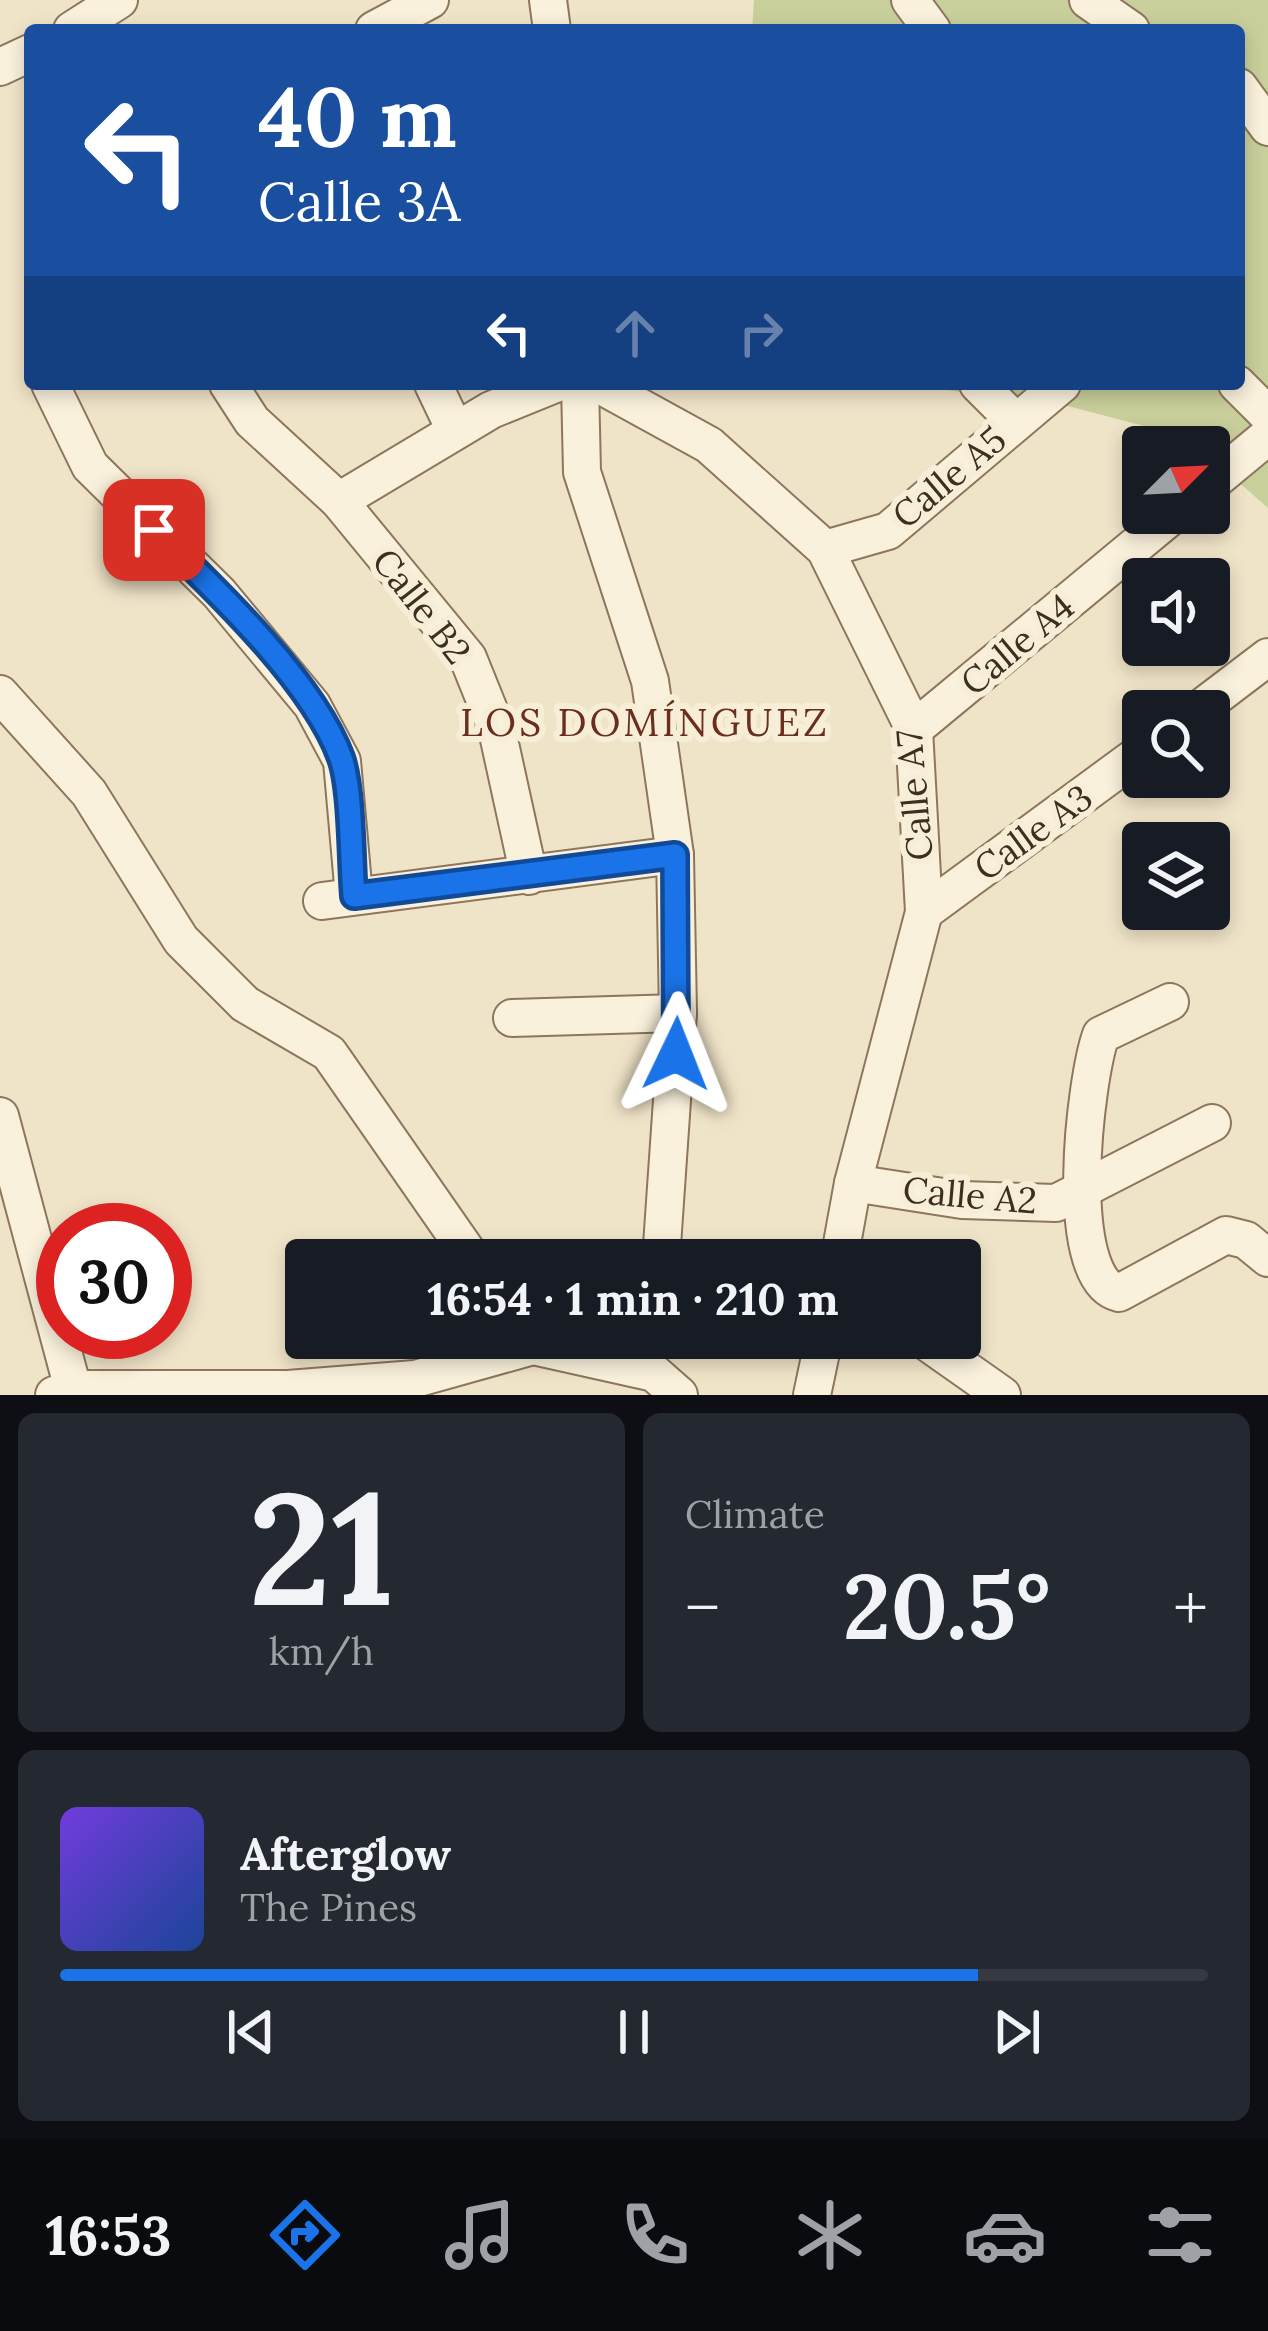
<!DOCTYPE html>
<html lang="en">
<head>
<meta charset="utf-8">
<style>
	body { margin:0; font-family:Lora,serif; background:#242831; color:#f1f3f6; height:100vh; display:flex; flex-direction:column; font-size:45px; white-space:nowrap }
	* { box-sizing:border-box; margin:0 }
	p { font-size:39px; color:#9ea1a6 }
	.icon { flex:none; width:66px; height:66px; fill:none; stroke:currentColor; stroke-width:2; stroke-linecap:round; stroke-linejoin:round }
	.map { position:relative; height:1395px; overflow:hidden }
	.side { display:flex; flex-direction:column; gap:18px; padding:18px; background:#0d0f14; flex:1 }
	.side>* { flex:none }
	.top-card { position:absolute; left:24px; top:24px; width:1221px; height:366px; border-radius:12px; box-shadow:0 6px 18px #0003; background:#1a4fa0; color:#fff; overflow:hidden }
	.needle { width:78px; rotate:66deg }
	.fabs { position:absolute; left:1122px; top:426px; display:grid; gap:24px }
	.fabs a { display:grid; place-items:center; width:108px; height:108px; border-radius:12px; background:#171b24; box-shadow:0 6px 18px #0003; font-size:60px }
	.speed { position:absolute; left:36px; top:1203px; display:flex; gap:24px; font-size:60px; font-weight:700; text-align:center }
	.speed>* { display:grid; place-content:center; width:156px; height:156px; border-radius:50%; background:#171b24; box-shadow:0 6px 18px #0003; line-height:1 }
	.speed .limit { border:18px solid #d22; background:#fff; color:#111 }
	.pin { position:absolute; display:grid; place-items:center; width:102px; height:102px; color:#fff; margin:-51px; border-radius:24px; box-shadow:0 6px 18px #0006 }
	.me { position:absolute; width:132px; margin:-66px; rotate:2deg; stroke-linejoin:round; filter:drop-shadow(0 0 9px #0008) }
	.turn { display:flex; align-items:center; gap:42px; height:252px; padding:0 36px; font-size:54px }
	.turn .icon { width:156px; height:156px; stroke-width:2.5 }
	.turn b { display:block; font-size:84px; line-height:102px }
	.lanes { display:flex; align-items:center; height:114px; padding:0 36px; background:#0003; justify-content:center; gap:60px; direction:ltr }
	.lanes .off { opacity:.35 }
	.big { font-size:90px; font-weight:700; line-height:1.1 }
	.side .widget { flex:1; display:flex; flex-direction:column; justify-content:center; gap:18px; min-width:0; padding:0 42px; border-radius:18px; background:#242831 }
	.side .dial { align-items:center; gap:0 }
	.dial b { font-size:156px; line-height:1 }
	.song { display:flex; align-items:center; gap:36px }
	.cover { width:144px; height:144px; border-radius:18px; background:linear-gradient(135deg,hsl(260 70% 55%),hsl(220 70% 35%)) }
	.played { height:12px; border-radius:6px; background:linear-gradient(90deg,#1a73e8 80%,#363941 80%) }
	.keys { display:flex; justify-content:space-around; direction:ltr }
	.heat { display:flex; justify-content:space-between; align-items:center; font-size:66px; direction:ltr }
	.side .tiles { flex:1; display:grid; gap:18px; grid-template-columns:1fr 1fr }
	.widget:last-child { grid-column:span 2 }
	.trip { position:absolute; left:285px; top:1239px; width:696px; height:120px; border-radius:12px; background:#171b24; box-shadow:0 6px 18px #0003; font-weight:700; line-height:120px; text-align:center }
	.menu { display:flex; height:192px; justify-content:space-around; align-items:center; background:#090b0e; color:#9ea1a6 }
	.menu .icon { width:84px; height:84px }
	.menu .on { color:#1a73e8 }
	.menu b { font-size:54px; color:#f1f3f6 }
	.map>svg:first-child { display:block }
	.green { fill:#c9cf9b }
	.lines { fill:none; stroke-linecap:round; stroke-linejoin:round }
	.minor-casing { stroke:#8d765c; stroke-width:40 }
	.minor { stroke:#faf1dc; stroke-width:36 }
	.route-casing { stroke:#114b97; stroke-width:30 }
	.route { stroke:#1a73e8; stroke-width:21 }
	.labels { text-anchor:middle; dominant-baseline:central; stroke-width:12; stroke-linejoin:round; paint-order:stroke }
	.street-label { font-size:36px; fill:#3d2e20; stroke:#f7eed8 }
	.neighbourhood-label { font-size:39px; letter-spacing:3px; fill:#6b2e1e; stroke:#f7eed8 }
</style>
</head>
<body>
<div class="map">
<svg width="1268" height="1395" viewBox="0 0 1268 1395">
	<rect width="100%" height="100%" fill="#f0e4c8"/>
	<path class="green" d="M754,0H1268V508L1209,456V447H1199L1189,438L1068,406L901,384H1239V30H752Z"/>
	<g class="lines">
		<g class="minor-casing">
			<g id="minor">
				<path d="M548,0L552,30"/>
				<path d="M910,0L932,30"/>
				<path d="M1088,0L1131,30"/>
				<path d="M72,30L119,0"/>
				<path d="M374,30L430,0"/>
				<path d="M0,67L30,53"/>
				<path d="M1239,87L1268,127"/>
				<path d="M50,384L90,466L219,593L312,705L342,761L354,896"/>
				<path d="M228,384L252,421L339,501L468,658L497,730L529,876"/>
				<path d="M433,384L455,430"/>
				<path d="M580,384L582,472L650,681L675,855L678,1013L661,1260"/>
				<path d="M598,384L709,445L825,549L914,729L924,912L853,1183L839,1260"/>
				<path d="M978,384L1016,422"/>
				<path d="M1237,384L1268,415"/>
				<path d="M1209,485L1268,436"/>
				<path d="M339,501L491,410L555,384"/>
				<path d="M825,549L888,531L1062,384"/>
				<path d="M0,694L89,793L181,940L245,1004L329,1053L473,1260"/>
				<path d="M1197,711L1268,657"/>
				<path d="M914,729L1175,513"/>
				<path d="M322,901L675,855"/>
				<path d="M924,912L1143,751"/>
				<path d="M1170,1002L1101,1035C1085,1079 1061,1279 1119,1293L1226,1235L1246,1240L1268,1258"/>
				<path d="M512,1018L678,1013"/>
				<path d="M0,1116L73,1389"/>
				<path d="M853,1183L962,1200L1056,1203L1212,1123"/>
				<path d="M528,1338L533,1346L654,1373L679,1395"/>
				<path d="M921,1338L1002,1395"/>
				<path d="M54,1395L73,1389H288L415,1379L533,1346"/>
				<path d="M812,1395L824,1338"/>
			</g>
		</g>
		<use href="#minor" class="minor"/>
	</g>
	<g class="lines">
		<g class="route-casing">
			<path id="route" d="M154,530C213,587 313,681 341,758C352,789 351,860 354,896L675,855L676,1054"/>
		</g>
		<use href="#route" class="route"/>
	</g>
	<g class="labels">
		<g class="street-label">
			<text transform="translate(949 477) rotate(-40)">Calle A5</text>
			<text transform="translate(422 606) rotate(52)">Calle B2</text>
			<text transform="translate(1017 644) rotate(-40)">Calle A4</text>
			<text transform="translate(914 795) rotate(-95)">Calle A7</text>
			<text transform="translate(1033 832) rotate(-36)">Calle A3</text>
			<text transform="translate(970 1195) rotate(5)">Calle A2</text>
		</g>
		<g class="neighbourhood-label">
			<text x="645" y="722">LOS DOMÍNGUEZ</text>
		</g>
	</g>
</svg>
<div class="fabs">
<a><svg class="needle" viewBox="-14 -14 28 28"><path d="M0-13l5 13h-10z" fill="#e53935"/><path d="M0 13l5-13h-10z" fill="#9ea1a6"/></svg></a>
<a><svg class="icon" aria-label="sound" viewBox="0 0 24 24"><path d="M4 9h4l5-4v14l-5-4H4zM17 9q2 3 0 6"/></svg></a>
<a><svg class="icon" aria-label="search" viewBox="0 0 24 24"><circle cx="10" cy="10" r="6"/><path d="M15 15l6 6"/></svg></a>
<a><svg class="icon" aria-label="layers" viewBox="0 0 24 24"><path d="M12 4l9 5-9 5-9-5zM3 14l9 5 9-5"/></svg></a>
</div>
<div class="speed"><div class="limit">30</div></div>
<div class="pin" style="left:154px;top:530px;background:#d93025"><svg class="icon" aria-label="arrive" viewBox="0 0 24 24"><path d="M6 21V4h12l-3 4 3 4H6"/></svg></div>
<svg class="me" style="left:676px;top:1054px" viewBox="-20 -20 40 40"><path d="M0-17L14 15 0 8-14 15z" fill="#1a73e8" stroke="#fff" stroke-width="4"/></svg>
<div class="trip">16:54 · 1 min · 210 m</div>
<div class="top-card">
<div class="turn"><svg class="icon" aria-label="left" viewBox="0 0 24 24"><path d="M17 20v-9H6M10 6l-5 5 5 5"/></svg><div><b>40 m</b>Calle 3A</div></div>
<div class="lanes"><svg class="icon" aria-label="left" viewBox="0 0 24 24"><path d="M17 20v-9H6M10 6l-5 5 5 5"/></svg><svg class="icon off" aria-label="ahead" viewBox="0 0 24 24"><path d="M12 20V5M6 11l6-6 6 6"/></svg><svg class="icon off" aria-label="right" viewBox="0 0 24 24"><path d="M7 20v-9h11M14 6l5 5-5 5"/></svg></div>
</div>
</div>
<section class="side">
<div class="tiles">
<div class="widget dial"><b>21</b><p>km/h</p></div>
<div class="widget"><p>Climate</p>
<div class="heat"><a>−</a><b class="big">20.5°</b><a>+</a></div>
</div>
<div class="widget">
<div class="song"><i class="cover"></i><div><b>Afterglow</b><p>The Pines</p></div></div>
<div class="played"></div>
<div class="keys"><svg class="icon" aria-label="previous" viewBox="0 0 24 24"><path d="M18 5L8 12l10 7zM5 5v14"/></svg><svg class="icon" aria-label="pause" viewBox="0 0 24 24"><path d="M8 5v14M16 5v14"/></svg><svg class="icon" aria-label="next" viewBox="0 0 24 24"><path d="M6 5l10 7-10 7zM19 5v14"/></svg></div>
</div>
</div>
</section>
<nav class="menu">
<b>16:53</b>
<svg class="icon on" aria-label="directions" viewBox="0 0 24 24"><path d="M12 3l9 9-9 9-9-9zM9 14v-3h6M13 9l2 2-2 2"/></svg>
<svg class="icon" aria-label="music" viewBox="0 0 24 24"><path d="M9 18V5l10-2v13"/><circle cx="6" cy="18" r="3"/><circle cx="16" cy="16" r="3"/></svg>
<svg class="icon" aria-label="phone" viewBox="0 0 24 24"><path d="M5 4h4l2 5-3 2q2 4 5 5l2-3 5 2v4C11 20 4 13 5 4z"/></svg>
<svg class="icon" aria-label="climate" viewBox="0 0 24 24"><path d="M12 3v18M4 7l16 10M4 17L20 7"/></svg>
<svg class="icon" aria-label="car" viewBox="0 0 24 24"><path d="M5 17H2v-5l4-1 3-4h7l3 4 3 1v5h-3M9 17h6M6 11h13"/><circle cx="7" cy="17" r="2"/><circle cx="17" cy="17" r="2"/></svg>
<svg class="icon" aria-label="filters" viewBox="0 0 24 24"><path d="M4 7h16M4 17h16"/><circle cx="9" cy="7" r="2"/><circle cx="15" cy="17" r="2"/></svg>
</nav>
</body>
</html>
